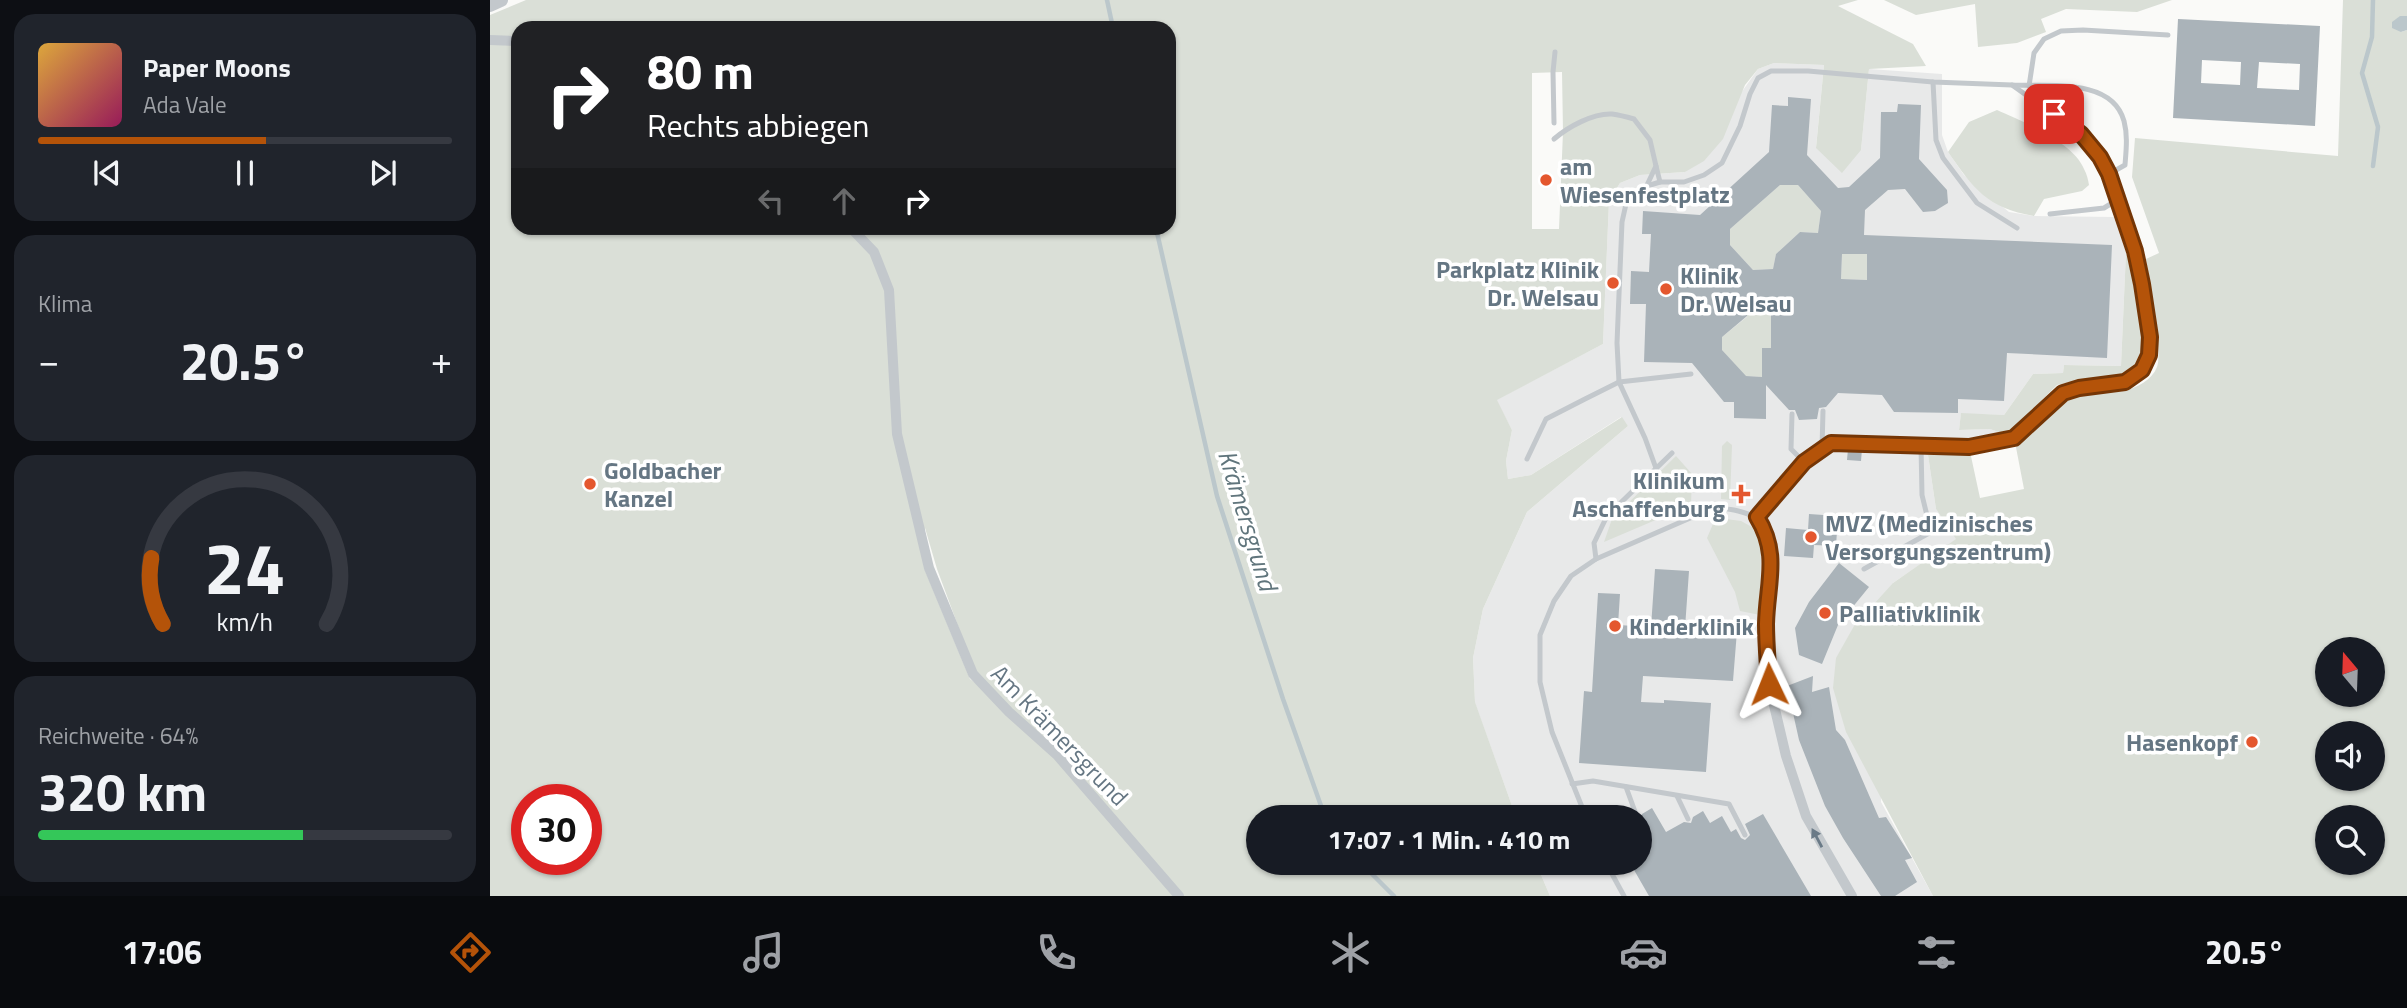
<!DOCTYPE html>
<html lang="de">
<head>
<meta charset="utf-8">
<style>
	body { margin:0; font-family:"Titillium Web",sans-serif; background:#20242c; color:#f1f3f6; height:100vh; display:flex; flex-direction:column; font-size:26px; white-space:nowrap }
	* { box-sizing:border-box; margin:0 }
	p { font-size:23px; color:#9ea1a6 }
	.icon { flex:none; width:38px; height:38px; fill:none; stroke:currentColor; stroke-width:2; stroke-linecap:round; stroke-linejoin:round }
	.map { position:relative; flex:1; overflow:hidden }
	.panel { display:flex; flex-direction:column; gap:14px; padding:14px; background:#0d0f14; width:490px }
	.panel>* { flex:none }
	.top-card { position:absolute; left:21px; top:21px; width:665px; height:214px; border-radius:21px; box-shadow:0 2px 5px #0004; background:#202124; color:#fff; overflow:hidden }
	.needle { width:46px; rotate:341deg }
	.fabs { position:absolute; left:1825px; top:637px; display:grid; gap:14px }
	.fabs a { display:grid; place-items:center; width:70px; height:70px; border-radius:50%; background:#171b24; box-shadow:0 2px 5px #0004; font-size:35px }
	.speed { position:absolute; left:21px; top:784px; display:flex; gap:14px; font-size:35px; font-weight:700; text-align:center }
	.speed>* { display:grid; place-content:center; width:91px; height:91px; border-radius:50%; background:#171b24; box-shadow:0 2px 5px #0004; line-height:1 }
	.speed .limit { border:10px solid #d22; background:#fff; color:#111 }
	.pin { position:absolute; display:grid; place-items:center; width:60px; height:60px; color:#fff; margin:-30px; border-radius:14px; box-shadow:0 4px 10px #0006 }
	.me { position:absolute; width:77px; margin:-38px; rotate:358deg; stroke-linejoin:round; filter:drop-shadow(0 0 5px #0008) }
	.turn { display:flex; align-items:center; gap:24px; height:147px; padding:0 21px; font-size:32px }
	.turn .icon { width:91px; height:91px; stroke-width:2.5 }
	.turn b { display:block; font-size:49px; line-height:60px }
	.lanes { display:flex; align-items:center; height:66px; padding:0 21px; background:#0003; justify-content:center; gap:35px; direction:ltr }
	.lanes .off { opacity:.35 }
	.big { font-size:52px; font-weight:700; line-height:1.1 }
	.panel .widget { flex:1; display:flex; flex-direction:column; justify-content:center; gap:10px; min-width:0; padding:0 24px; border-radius:21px; background:#20242c }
	.panel .dial { align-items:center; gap:0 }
	.dial svg { height:182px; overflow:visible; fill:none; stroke:#363941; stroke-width:7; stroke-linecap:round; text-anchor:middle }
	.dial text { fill:#f1f3f6; stroke:none }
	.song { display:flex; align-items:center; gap:21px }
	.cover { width:84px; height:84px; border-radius:10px; background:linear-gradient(135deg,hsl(40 70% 55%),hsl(330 70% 35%)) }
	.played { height:7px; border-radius:4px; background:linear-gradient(90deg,#b45309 55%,#363941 55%) }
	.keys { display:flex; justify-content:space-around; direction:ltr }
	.heat { display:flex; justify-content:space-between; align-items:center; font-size:38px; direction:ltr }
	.charge { height:10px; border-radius:5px; background:linear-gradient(90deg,#34c759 64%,#363941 0) }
	.trip { position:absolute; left:756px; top:805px; width:406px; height:70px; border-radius:35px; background:#171b24; box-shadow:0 2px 5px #0004; font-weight:700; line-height:70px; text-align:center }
	.menu { display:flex; height:112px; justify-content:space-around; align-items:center; background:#090b0e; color:#9ea1a6 }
	.menu .icon { width:49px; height:49px }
	.menu .selected { color:#b45309 }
	.menu b { font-size:32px; color:#f1f3f6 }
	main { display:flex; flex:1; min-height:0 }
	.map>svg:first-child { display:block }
	.built { fill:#e8e9e9 }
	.green { fill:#dadfd7; fill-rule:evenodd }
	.water { fill:#bbc7cb }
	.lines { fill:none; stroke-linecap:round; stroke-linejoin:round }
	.stream { stroke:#bbc7cb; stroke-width:4.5 }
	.building { fill:#aab3b9; fill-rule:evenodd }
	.service { stroke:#c3c8cc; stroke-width:5 }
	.minor { stroke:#c3c8cc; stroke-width:10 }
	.tertiary { stroke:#c3c8cc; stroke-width:14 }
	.oneway { fill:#6a7a87 }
	.route-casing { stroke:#753606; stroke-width:18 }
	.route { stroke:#b45309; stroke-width:12 }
	.poi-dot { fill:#e4572e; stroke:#fff; stroke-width:2.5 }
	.labels { text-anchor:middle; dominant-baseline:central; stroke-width:7; stroke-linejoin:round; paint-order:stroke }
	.poi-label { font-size:24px; font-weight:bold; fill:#657683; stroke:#fff; text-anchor:start }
	.street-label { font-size:24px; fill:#657683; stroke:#fff }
	.water-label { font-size:26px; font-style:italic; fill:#60757c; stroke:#fff }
</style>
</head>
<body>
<main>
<section class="panel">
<div class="widget">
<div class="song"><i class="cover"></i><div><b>Paper Moons</b><p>Ada Vale</p></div></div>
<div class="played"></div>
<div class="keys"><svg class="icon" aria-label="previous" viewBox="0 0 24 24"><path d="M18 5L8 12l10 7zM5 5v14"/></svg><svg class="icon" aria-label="pause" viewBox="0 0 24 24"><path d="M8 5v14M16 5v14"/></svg><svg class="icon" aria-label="next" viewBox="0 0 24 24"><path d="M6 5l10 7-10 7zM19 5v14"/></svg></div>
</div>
<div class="widget"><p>Klima</p>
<div class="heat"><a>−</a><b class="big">20.5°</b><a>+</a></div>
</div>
<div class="widget dial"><svg viewBox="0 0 100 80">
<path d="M14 69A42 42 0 1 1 86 69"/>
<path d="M14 69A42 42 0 0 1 9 40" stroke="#b45309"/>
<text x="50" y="56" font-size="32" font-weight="700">24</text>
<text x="50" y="72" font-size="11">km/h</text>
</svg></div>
<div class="widget"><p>Reichweite · 64%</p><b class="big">320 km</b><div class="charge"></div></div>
</section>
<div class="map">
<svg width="1917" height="896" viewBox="0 0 1917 896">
	<rect width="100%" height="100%" fill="#fafaf8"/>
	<path class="built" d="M1284,63L1334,65L1326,147L1371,150L1379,69L1452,74V135L1458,152L1474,175L1519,212L1544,216L1624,217L1636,252L1631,366L1574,365L1573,373L1543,374L1514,415L1471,414L1469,430L1500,429L1524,437L1438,455L1446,509L1467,539L1403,583L1391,802L1443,896H1060L1046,863H1150V817H1026L985,703L983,658L993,609L1037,512L1138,426L1131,417L1041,475L1018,479L1016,461L1022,430L1006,400L1113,344L1119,201L1130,183L1150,175L1195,172L1268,69Z"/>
	<g class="green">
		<path d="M36,0H1368L1348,6L1423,44L1436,66L1379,69L1371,150L1352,173L1326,148L1334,65L1284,63L1268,69L1255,85L1233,139L1214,161L1195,172L1150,175L1130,183L1119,201L1113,344L1007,400L1022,430L1016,461L1018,479L1041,475L1132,417L1138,426L1037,512L993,609L983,658L985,702L1026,817H768V863H1046L1060,896H0V15ZM28,28H679V228H28ZM1072,72L1073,132L1069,229H1042V73ZM435,528L447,569L487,677L522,710L480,679L434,568ZM37,800H96V859H37Z"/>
		<path d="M1394,0H1682L1647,12L1576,9L1551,19L1556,32L1527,43L1488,47L1485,4L1426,15Z"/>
		<path d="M1853,0H1917V16H1910L1911,32L1917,30V896H1443L1356,732L1343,688L1346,658L1364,626L1403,583L1466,539L1446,509L1438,455L1479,447L1490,498L1534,489L1524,437C1551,429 1554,409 1574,398C1590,388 1615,395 1633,391C1647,388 1662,380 1667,367C1673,352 1659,279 1656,259L1669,253L1642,177L1645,138L1848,156ZM1838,649H1883V695H1838ZM1838,733H1883V779H1838ZM1838,817H1883V863H1838Z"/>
		<path d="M1507,110C1532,121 1583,142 1594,169C1597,174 1598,180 1599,185L1592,191L1554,199L1544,216C1497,208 1484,189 1458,152L1479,122Z"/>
		<path d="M1290,185H1308L1331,211L1328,233L1310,232L1286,254L1283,269L1263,270L1240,245V229Z"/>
		<path d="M1636,252L1648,295L1654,335L1651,359L1638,372L1621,379L1600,378L1567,385L1517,435L1500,429L1469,430L1471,413L1514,415L1543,374L1573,373L1574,365L1631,366Z"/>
		<path d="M1352,254H1377V280L1351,279Z"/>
		<path d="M1281,310V348L1272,349V377L1255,376L1232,350V337L1257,317V311Z"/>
		<path d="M1237,441L1242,445L1240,500L1231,499L1232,446Z"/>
		<path d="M1186,456L1202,474L1201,505L1114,542L1122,519Z"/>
		<path d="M1236,519L1251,521L1262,527L1271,540L1270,615L1250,611L1245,592L1217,538L1223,524Z"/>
	</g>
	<path class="water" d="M1910,16H1917V30L1911,32L1902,28V22Z"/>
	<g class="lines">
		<g class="stream">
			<path d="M617,0L623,28"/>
			<path d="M1883,0L1882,37L1872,73L1888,127L1883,166"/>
			<path d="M666,228L727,496L793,699L835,817"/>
			<path d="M871,863L904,896"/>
		</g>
	</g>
	<g class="building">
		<path d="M1688,19L1830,26L1825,126L1683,118ZM1712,60L1751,62L1750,85L1711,83ZM1769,62L1810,64L1809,90L1767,88Z"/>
		<path d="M1298,97L1321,99L1317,155L1348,188L1359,187L1390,158L1391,112H1407L1408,104L1431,105L1429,159L1457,190L1458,203L1445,211L1433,212L1415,189L1398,190L1375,210L1374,235L1622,245L1617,358L1517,353L1514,401L1468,399V413L1404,412L1392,395L1348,393L1336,407L1329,408L1327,419L1309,420L1305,410H1299L1276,385V419L1244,418V402H1234L1202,363L1154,362L1156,304H1140L1141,271L1159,272L1161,234H1152L1153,211L1210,215L1279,152L1282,105L1298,106ZM1290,185H1308L1331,211L1328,233L1310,232L1286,254L1283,269L1263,270L1240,245V229ZM1352,254H1377V280L1351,279ZM1281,310V348H1272V377L1256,376L1232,350V337L1257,316V311Z"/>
		<path d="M1358,449H1372L1371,461L1357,460Z"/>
		<path d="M1319,514L1348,516L1346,546L1324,545L1323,558L1294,556L1296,528L1318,530Z"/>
		<path d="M1349,563L1379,587L1348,625L1332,664L1309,655L1305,628L1319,602Z"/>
		<path d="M1165,569L1199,571L1195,628L1247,631L1243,681L1153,676L1151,702L1174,703V700L1221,703L1216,772L1089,763L1094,691L1102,692L1108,593L1130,594L1128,625L1161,627Z"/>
		<path d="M1323,676L1322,692L1339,687L1346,730L1355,740L1389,818L1396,817L1422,858L1415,860L1427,882L1405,896H1391L1353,838L1335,806L1309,740L1297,686Z"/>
		<path d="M1162,808L1176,832L1194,822L1201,823L1203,817L1213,811L1220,823L1232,816L1241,832L1246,829L1251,838L1255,840L1260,835L1255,824L1273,814L1321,896H1159L1140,863H1150V821L1152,814Z"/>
	</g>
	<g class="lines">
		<g class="service">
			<path d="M1443,82L1446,140L1453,158L1487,203L1527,228"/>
			<path d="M1522,85C1557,87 1622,77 1634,121C1638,136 1636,151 1635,165L1619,174"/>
			<path d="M1539,86L1544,53L1554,39L1571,31L1593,30L1678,35"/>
			<path d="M1064,123L1063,72L1065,52"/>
			<path d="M1064,139C1078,127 1103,113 1122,114C1129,115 1137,117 1144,119L1160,140L1166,166"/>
			<path d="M1157,185L1166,166L1170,182"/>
			<path d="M1560,214L1614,208L1627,200"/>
			<path d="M1302,414L1301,449L1314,462"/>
			<path d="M1332,448L1333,411"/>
			<path d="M1037,459L1056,419L1095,399L1129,382L1201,374"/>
			<path d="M1167,471L1155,438L1129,382L1127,343L1132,222L1136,204L1157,186L1170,182H1194L1214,175L1232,163L1250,126L1260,94L1268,78L1281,71H1318L1443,82L1522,85L1591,134L1610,157L1619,174L1645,251L1652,284L1660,337L1659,355L1652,370L1635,382L1589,389L1573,393L1524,437L1479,447L1341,443L1314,462L1267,517"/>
			<path d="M1267,517C1290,554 1276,585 1277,627"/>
			<path d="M1106,559L1104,543L1117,516L1182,453"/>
			<path d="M1374,569L1441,532L1432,495L1431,446"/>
			<path d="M1082,784L1103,781L1239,804L1255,835"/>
			<path d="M1136,787L1147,817"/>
			<path d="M1187,796L1198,819"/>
			<path d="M1096,817L1062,732L1050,682V635L1064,601L1081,576L1106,559L1221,509C1238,507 1250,511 1267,517"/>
			<path d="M1116,863L1134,896"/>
		</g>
		<g class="minor">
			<path d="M0,40L28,41"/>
			<path d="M361,228L384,252L399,290L407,434L439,568L483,674L519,712L567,755L689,896"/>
			<path d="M1277,627L1279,684L1296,756L1316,816L1362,896"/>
		</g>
		<path class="tertiary" d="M0,5L11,0"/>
	</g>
	<defs><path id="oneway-solid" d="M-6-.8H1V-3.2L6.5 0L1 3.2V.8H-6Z" transform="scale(1.75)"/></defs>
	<use class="oneway" href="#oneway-solid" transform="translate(1327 838) rotate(-118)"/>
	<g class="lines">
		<g class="route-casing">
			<path id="route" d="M1279,684C1278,664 1276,644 1276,624C1277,583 1290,554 1267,517L1314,462L1341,443L1479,447L1524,438L1573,393L1589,388L1635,382L1652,370L1659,355L1660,337L1652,284L1645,251L1619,174L1610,157L1591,134L1564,114"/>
		</g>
		<use href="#route" class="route"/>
	</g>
	<g class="poi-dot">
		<circle cx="1056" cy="180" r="7"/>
		<circle cx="1123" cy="283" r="7"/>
		<circle cx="1176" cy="289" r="7"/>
		<circle cx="100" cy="484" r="7"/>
		<path d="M1247.5 483.5h7v7h7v7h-7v7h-7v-7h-7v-7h7z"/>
		<circle cx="1321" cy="537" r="7"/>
		<circle cx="1335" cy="613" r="7"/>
		<circle cx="1125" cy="626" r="7"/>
		<circle cx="1762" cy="742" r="7"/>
	</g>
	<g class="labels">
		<g class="poi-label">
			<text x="1070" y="166">am<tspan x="1070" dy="28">Wiesenfestplatz</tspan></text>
			<text x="1109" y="269" text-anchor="end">Parkplatz Klinik<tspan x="1109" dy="28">Dr. Welsau</tspan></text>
			<text x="1190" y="275">Klinik<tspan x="1190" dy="28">Dr. Welsau</tspan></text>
			<text x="114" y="470">Goldbacher<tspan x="114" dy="28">Kanzel</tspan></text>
			<text x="1235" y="480" text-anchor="end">Klinikum<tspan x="1235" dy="28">Aschaffenburg</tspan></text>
			<text x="1335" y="523">MVZ (Medizinisches<tspan x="1335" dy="28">Versorgungszentrum)</tspan></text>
			<text x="1349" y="613">Palliativklinik</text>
			<text x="1139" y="626">Kinderklinik</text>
			<text x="1748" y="742" text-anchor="end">Hasenkopf</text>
		</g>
		<g class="street-label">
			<text transform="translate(570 735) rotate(46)">Am Krämersgrund</text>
		</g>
		<g class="water-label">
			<text transform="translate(758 520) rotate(73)">Krämersgrund</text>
		</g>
	</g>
</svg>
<div class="fabs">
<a><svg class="needle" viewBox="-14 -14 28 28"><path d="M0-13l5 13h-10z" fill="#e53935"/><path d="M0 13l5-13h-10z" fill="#9ea1a6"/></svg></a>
<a><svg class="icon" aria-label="sound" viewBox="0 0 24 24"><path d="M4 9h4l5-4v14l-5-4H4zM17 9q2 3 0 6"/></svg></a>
<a><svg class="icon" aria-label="search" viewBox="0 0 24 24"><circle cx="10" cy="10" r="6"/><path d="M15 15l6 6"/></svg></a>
</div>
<div class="speed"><div class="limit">30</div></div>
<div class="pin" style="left:1564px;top:114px;background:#d93025"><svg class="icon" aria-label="arrive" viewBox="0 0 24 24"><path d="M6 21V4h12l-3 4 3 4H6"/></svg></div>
<svg class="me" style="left:1279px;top:684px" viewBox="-20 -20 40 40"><path d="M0-17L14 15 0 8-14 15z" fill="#b45309" stroke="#fff" stroke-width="4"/></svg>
<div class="trip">17:07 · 1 Min. · 410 m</div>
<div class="top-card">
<div class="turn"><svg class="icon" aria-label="right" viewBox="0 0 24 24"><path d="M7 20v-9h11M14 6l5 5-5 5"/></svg><div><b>80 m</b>Rechts abbiegen</div></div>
<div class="lanes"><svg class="icon off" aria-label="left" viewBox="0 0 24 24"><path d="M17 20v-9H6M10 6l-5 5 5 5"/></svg><svg class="icon off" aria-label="ahead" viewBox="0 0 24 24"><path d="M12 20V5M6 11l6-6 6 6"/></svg><svg class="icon" aria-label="right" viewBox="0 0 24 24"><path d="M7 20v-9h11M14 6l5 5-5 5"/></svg></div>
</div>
</div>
</main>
<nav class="menu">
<b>17:06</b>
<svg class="icon selected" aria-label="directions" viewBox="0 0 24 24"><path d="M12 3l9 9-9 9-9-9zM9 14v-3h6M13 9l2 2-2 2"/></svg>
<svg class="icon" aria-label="music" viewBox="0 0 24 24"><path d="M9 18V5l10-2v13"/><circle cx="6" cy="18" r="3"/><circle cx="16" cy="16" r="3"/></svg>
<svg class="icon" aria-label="phone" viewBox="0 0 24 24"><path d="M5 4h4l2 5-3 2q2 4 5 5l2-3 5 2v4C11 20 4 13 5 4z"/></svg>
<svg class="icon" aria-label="climate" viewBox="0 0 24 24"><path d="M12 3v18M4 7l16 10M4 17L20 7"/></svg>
<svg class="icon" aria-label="car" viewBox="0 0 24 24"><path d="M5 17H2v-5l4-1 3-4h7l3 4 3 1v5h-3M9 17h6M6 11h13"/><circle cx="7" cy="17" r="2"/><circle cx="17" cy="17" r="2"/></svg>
<svg class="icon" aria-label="filters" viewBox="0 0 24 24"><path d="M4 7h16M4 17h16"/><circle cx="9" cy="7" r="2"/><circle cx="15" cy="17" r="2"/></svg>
<b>20.5°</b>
</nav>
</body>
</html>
